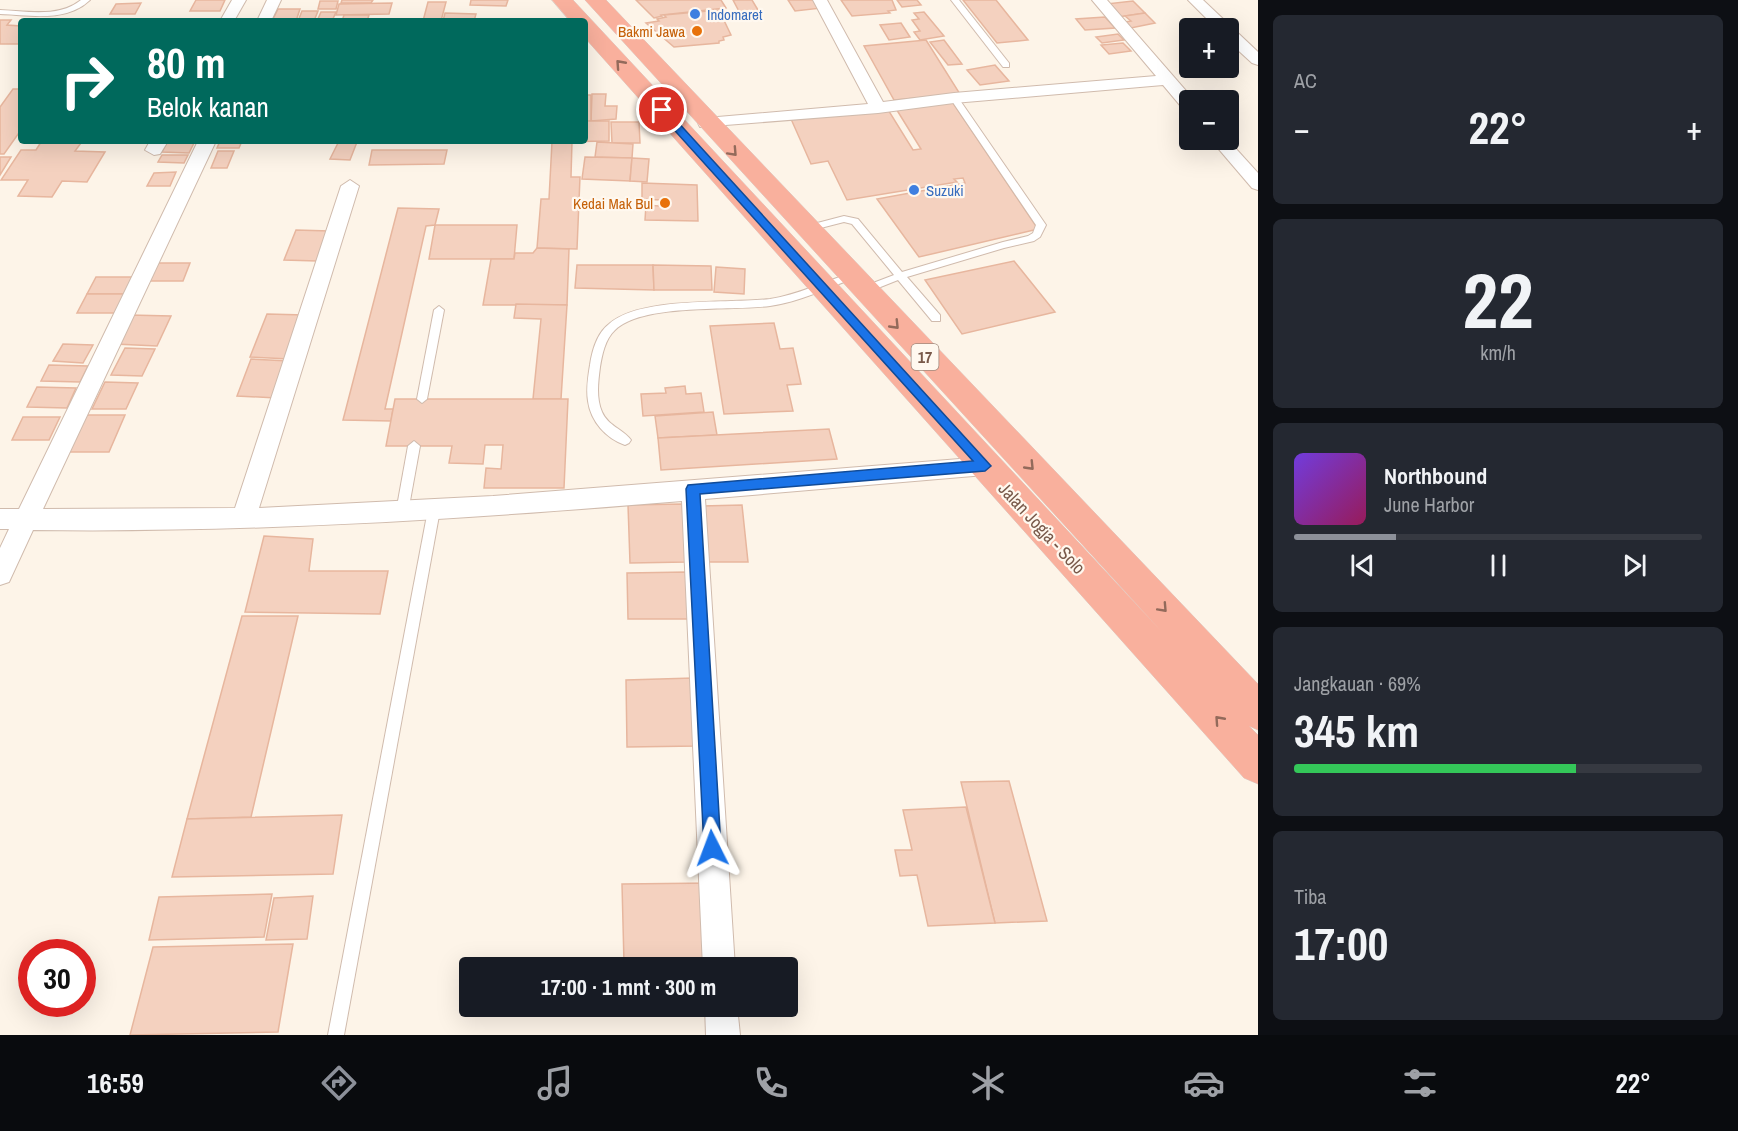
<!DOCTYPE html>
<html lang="id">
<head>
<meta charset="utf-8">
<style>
	body { margin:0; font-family:"Archivo Narrow",sans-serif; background:#242831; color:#f1f3f6; height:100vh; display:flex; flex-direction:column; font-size:22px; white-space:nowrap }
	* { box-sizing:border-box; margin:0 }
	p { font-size:20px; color:#9ea1a6 }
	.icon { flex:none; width:33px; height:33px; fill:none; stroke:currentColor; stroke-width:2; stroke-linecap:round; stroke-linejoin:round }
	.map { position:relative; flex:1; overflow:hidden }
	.sheet { display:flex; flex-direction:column; gap:15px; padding:15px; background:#0d0f14; width:480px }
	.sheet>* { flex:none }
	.top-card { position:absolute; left:18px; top:18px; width:570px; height:126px; border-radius:6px; box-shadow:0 6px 24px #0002; background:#00695c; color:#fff; overflow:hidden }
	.tools { position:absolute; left:1179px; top:18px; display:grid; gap:12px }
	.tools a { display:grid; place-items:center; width:60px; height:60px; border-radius:6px; background:#171b24; box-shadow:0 6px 24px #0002; font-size:30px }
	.speed { position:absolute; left:18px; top:939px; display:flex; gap:12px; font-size:30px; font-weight:700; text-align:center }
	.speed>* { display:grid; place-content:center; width:78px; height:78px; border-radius:50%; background:#171b24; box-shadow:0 6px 24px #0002; line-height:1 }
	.speed .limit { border:9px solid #d22; background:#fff; color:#111 }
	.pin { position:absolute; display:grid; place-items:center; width:51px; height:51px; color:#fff; margin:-26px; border:3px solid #fff; border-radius:50%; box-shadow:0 2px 6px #0007 }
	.me { position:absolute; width:66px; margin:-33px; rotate:357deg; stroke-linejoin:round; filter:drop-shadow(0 0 4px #0008) }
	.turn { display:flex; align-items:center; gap:21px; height:126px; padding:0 30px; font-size:27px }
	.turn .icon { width:78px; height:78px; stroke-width:2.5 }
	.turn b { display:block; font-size:42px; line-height:51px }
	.big { font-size:45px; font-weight:800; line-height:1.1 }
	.sheet .card { flex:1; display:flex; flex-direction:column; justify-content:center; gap:9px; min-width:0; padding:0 21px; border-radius:9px; background:#242831 }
	.sheet .dial { align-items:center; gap:0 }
	.dial b { font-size:78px; line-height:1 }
	.song { display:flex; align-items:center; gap:18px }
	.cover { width:72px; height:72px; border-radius:9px; background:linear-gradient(135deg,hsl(260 70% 55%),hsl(330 70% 35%)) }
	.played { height:6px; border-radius:3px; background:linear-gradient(90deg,#8c9099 25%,#363941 25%) }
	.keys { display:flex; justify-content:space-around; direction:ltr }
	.heat { display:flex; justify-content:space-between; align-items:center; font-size:33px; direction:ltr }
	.charge { height:9px; border-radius:4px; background:linear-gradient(90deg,#34c759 69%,#363941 0) }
	.trip { position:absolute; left:459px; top:957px; width:339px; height:60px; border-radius:6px; background:#171b24; box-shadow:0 6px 24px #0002; font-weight:800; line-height:60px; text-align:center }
	.tab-bar { display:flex; height:96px; justify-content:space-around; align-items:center; background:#090b0e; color:#9ea1a6 }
	.tab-bar .icon { width:42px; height:42px }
	.tab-bar .active { color:#8c9099 }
	.tab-bar b { font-size:27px; color:#f1f3f6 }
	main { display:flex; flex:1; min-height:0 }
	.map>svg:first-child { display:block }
	.building { fill:#f4d1bf; stroke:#e7b69e; stroke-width:1.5 }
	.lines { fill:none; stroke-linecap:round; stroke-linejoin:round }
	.lane-casing { stroke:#d0bbad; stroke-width:2 }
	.street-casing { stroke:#d0bbad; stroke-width:2 }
	.highway-casing { stroke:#d9d1cc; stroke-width:1 }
	.lane { fill:#fff; fill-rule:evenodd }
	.street { fill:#fff; fill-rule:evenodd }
	.highway { fill:#f9b09d; fill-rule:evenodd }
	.oneway { stroke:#936a5b }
	.route { fill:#1a73e8; stroke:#114b97; stroke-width:1.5 }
	.shop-dot { fill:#3f7fe0; stroke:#fff8ef; stroke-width:2 }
	.food-dot { fill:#e8710a; stroke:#fff8ef; stroke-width:2 }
	.labels { text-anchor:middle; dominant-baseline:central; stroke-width:4.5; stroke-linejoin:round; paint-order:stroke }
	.far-shop-label { font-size:15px; fill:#366cbe; stroke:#fff8ef; text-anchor:start }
	.far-food-label { font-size:15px; fill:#c56008; stroke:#fff8ef; text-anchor:end }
	.shield { fill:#fff8ef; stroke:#a1897c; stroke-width:1.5 }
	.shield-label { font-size:16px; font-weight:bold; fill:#79594a }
	.street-label { font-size:18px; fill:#79594a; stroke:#fff8ef }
</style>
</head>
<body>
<main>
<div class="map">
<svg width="1258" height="1035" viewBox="0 0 1258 1035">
	<rect width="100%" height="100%" fill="#fdf4e8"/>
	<g class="building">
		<path d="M196,0H225L220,11H190Z"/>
		<path d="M342,0H373L371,3H341Z"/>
		<path d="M471,0H508L506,6L470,5Z"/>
		<path d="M636,0H721L726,8L661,15L662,16L654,18Z"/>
		<path d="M733,0H752L761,15L742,17Z"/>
		<path d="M788,0H817L822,8L795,11Z"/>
		<path d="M841,0H892L896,10L888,11L890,13L852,16Z"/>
		<path d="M897,0H917L921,5L902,7Z"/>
		<path d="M963,0H996L1028,40L997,43Z"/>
		<path d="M320,1H338L336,9H318Z"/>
		<path d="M1133,1L1145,13L1118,17L1106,4Z"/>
		<path d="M428,2H446L441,21H423Z"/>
		<path d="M141,3L135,14H110L116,4Z"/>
		<path d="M392,3L389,14L336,15L339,4Z"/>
		<path d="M278,9H300L296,21H272Z"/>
		<path d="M719,10L731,35L723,37L724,40L719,41V43L674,47L646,23L659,21L657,19L666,17L664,15Z"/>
		<path d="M302,11H318L314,21H298Z"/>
		<path d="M321,12H336L332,21H317Z"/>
		<path d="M924,12L944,36L920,40L914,32L920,31L912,20L919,19L914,13Z"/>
		<path d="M445,13L476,14L474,21H443Z"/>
		<path d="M1145,13L1155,23L1126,29L1120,23L1131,21L1125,16Z"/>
		<path d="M344,15H369L367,21H342Z"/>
		<path d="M1105,17L1115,28L1085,30L1076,19Z"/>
		<path d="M0,20H11L7,25L21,26V44H0Z"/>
		<path d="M901,23L910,37L889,40L880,25Z"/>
		<path d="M1118,34L1124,40L1102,43L1096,37Z"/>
		<path d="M926,40L960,94L894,100L864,46Z"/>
		<path d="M944,40L962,64L948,65L930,42Z"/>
		<path d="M1123,43L1131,51L1109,54L1101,45Z"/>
		<path d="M995,65L1009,81L980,85L967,70Z"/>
		<path d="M13,89H21V130L4,154H0V107Z"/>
		<path d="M592,94H606L605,106H617L616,119L591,121Z"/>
		<rect x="585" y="95" width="6" height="26"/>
		<path d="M951,100L1038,229L919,257L877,199L965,183L963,178L954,179L957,182L847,200L828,161L811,164L791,119L887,108L913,150L921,149L895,107Z"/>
		<path d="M585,121H609V141L552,142L585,141Z"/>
		<path d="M611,122H639L640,143H612Z"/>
		<path d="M168,141H195L189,153L162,152Z"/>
		<path d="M220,141H242L239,148H217Z"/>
		<path d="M339,141L357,142L350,160L330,159Z"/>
		<path d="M41,142L81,143L75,151L105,152L87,182L62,181L52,197L18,196L28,180H1L21,150H36Z"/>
		<path d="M552,142H572L571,177H580L577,249L537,248L541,199H549Z"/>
		<path d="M597,142L633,144L632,158L595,157Z"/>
		<path d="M372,150H447L444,164L369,165Z"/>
		<path d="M218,151H234L227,168H211Z"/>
		<path d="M162,155H188L184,163L158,162Z"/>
		<path d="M0,157H11L0,175Z"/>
		<path d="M585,157L632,158L630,181L582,179Z"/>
		<path d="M632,158L649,159L647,182L630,181Z"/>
		<path d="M176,172L170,186H147L154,173Z"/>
		<path d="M642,183L697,185L698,221L645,220L646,205L659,206L660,200L642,199Z"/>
		<path d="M398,208L439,209L435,225L426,226L385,409H393L391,421L343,420Z"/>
		<path d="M435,225H517L514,259H429Z"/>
		<path d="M296,230L329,231L317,261L284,260Z"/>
		<path d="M537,248L569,249L567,305H483L491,259H514L515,253H533Z"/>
		<path d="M1014,261L1055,312L962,334L925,280Z"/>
		<path d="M155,263H190L183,281H146Z"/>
		<path d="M577,265H653L654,290L575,288Z"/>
		<path d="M653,265L711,266L712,290H654Z"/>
		<path d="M716,267L745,269L744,294L714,292Z"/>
		<path d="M96,277H132L125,294H87Z"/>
		<path d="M87,294H125L115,313H77Z"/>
		<path d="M516,304L567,305L561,399H533L541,319L514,318Z"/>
		<path d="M267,314L304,315L289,359L250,357Z"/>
		<path d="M129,315L171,316L157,346L115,344Z"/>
		<path d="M774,323L780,349L793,348L801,384L787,385L793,411L724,414L710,326Z"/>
		<path d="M63,344L93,345L83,363L53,361Z"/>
		<path d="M125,348L155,349L142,376L111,375Z"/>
		<path d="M251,359L289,361L276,398L237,396Z"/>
		<path d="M49,365L88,366L80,382L41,381Z"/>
		<path d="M105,382L138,383L126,409H92Z"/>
		<path d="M685,386L686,394L701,393L704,412L643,416L641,394L666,393L665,388Z"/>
		<path d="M37,387L76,388L67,408L27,407Z"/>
		<path d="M395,399H568L564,488H484L486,468L501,469L503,445H485L483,464L449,463L452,446H386Z"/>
		<path d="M713,412L717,435L658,438L655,416Z"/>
		<path d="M83,415H125L109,452H67Z"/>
		<path d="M23,417H60L49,440H12Z"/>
		<path d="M829,429L837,459L661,470L658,438Z"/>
		<path d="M682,504L686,562L630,563L628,505Z"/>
		<path d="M742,505L748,562H706L702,506Z"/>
		<path d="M264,536L313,539L309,571H388L380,614L245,612Z"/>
		<path d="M687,572L690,619H628L627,573Z"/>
		<path d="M242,616H298L251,817L187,819Z"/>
		<path d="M693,678L697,746L627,747L626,680Z"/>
		<path d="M1009,781L1047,921L995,923L961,782Z"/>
		<path d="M966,807L995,923L928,926L917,875L900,876L895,850H912L903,810Z"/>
		<path d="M342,815L333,874L172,877L187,819Z"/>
		<path d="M711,883L716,961L624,963L622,884Z"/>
		<path d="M272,894L264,937L149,940L159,897Z"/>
		<path d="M313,896L307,939L266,940L274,898Z"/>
		<path d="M293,944L278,1032L130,1035L153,947Z"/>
	</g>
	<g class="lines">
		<g class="lane-casing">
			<g id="lane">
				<path d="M81,0H90C66,23 30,15 0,14V10C27,11 59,18 81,0Z"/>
				<path d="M951,0H959L1009,63V67H1003Z"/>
				<path d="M951,96H957L1046,225L1040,237L1034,241L1004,248L907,277L940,315V321H932L898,280L868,292H860V288L894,275L852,224L844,222L805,232L800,229L802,227L844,216L858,219L902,272L1003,242L1028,236L1033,233L1036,225L950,98Z"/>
				<path d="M849,274L854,277L852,279C825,289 799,302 770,306C732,311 642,303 615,330C605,339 602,355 600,367C598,382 596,398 602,412C608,426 623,429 631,440L629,443L625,445C606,438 591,422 588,401C586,389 588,377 590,365C592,351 597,333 609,324C641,296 728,304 770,299C798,295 822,282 849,274Z"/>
				<path d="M439,306L444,310L427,399L422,403L417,399L434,310Z"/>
				<path d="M414,441L420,446L408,512L406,516H398L396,512L408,446Z"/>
				<path d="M434,505L438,506L440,510L344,1035H328L428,510L430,506Z"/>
			</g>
		</g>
		<g class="street-casing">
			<g id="street">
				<path d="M232,0H246L234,21H220Z"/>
				<path d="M267,0H281L271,21H257Z"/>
				<path d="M813,0H827L883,102L954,93L1156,76L1092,0H1107L1194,100H1190V111L1184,110L1163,85L954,103L878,113L700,127L698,123L700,119L706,118L868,104Z"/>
				<path d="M1188,0H1203L1258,52V65L1252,63L1228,41V28H1216Z"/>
				<path d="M1211,140H1228L1258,173V190L1252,188Z"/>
				<path d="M150,141H168L160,154L154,155L145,150Z"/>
				<path d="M198,141H216L43,509L235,508L341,186L350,180L359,186L259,508L493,496L985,457L993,459L997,466L993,473L985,475L705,499L735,968H703L682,501C465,519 250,533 33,530L9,582L0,585V548L9,529H0V509H19Z"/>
				<path d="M705,1006H737L740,1035H706Z"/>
			</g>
		</g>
		<g class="highway-casing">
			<path id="highway" d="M552,0H573L1162,632L585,0H606L1258,684V730L1249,726L1258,735V784L1244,778L585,38V21H570Z"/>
		</g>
		<use href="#lane" class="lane"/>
		<use href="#street" class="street"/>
		<use href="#highway" class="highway"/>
	</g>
	<defs><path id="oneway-chevron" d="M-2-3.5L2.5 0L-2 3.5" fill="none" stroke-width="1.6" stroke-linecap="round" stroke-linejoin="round" transform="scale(1.5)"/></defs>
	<g class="oneway">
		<use href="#oneway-chevron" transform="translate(620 64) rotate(-132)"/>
		<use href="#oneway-chevron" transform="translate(733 152) rotate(47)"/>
		<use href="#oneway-chevron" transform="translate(895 325) rotate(46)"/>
		<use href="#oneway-chevron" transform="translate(1030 466) rotate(46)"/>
		<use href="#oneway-chevron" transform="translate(1163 608) rotate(47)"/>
		<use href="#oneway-chevron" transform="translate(1219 720) rotate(-132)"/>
	</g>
	<path class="route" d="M658,108H665L991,466L985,471L700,494L721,848L718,854L712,856L706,854L704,848L686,489L688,485L973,461L658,112Z"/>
	<g class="shop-dot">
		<circle cx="695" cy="14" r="6"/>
		<circle cx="914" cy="190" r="6"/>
	</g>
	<g class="food-dot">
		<circle cx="697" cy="31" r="6"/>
		<circle cx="665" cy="203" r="6"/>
	</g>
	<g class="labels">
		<g class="far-shop-label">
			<text x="707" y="14">Indomaret</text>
			<text x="926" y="190">Suzuki</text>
		</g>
		<g class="far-food-label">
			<text x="685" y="31">Bakmi Jawa</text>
			<text x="653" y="203">Kedai Mak Bul</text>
		</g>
		<rect class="shield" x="911.5" y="344" width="27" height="26" rx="4.5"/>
		<g class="shield-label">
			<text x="925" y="357">17</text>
		</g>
		<g class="street-label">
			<text transform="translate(1042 528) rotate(47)">Jalan Jogja - Solo</text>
		</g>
	</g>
</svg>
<div class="tools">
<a>+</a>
<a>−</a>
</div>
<div class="speed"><div class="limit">30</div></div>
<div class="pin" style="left:662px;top:110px;background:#d93025"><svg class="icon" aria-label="arrive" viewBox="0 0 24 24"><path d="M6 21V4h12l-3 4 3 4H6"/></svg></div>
<svg class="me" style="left:712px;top:848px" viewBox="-20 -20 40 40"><path d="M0-17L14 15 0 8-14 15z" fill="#1a73e8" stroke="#fff" stroke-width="4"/></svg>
<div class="trip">17:00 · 1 mnt · 300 m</div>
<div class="top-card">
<div class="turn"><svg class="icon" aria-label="right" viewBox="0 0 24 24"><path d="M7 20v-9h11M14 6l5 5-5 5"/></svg><div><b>80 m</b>Belok kanan</div></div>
</div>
</div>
<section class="sheet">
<div class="card"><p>AC</p>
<div class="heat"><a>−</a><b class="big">22°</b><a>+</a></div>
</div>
<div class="card dial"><b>22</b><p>km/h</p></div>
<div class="card">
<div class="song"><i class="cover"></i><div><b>Northbound</b><p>June Harbor</p></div></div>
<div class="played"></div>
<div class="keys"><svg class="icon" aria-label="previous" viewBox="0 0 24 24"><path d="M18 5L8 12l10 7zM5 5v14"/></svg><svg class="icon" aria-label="pause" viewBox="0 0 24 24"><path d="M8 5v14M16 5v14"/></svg><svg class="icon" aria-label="next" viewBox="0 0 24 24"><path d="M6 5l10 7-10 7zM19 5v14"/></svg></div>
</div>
<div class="card"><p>Jangkauan · 69%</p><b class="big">345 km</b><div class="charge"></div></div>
<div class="card"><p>Tiba</p><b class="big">17:00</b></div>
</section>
</main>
<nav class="tab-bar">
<b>16:59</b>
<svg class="icon active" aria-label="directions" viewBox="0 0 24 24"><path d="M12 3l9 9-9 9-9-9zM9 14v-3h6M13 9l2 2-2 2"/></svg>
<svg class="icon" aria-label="music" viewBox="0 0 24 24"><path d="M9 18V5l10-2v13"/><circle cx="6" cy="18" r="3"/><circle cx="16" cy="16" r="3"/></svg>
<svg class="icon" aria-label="phone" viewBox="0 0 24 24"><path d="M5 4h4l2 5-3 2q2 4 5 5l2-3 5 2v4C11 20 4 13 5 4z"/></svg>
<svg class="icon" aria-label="climate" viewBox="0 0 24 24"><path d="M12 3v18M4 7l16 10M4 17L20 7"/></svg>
<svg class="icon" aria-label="car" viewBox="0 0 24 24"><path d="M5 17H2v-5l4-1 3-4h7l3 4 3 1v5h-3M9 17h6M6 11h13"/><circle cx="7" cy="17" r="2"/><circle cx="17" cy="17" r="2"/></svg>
<svg class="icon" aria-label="filters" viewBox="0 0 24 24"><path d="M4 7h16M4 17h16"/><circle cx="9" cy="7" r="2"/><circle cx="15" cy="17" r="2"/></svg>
<b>22°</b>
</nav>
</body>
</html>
